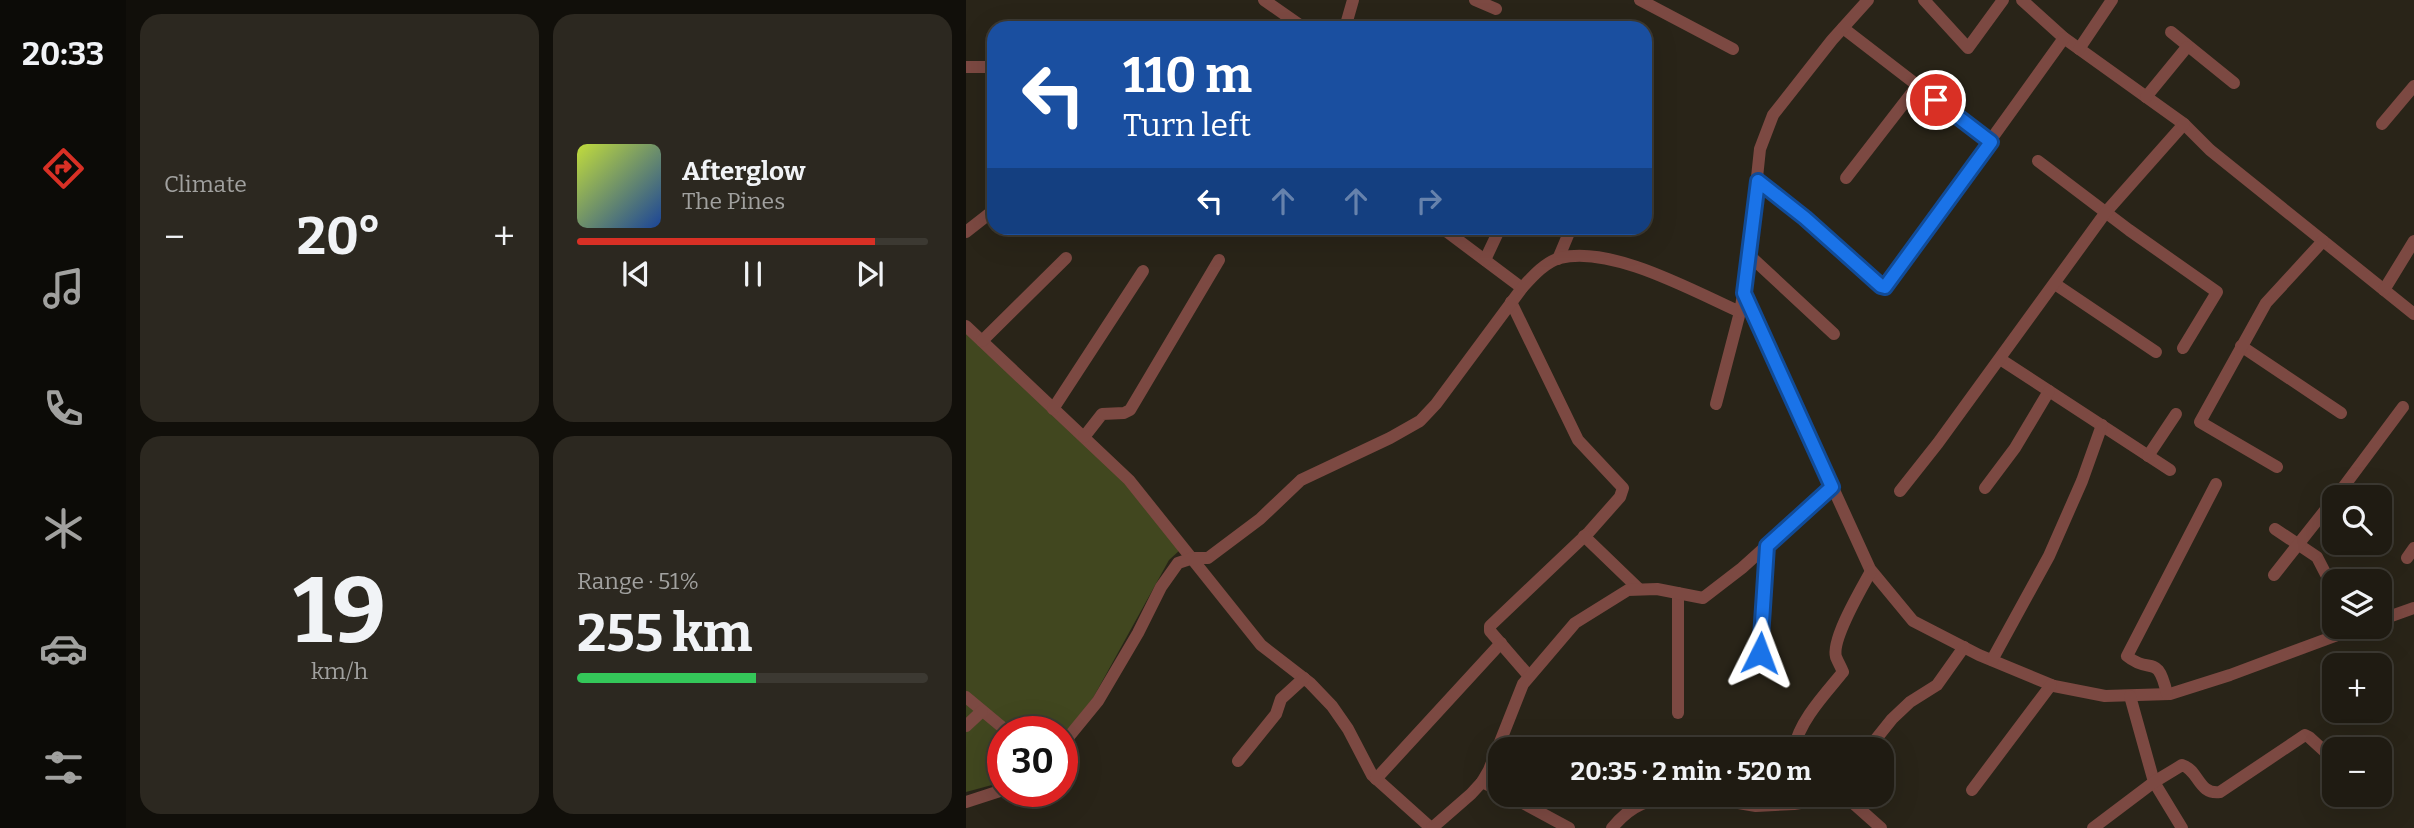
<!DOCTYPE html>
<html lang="en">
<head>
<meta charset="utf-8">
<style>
	body { margin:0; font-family:Bitter,serif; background:#2c2820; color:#f1f3f6; height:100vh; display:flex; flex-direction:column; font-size:26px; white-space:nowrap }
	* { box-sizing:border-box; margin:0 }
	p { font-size:23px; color:#a1a19f }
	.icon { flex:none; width:38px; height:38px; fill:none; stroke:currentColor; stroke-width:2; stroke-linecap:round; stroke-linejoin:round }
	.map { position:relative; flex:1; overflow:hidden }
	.panel { display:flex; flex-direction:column; gap:14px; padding:14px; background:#110f0a; width:840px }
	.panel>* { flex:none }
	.top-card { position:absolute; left:21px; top:21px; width:665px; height:214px; border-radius:21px; box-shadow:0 7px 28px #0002,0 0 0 2px #3c3932; background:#1a4fa0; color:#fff; overflow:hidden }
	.tools { position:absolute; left:1356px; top:485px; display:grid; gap:14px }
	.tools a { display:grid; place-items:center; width:70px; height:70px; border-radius:14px; background:#1f1b12; box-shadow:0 7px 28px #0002,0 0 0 2px #3c3932; font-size:35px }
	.speed { position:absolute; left:21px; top:716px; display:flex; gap:14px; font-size:35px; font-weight:700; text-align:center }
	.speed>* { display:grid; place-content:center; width:91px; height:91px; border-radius:50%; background:#1f1b12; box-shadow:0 7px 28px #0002,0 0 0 2px #3c3932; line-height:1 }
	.speed .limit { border:10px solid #d22; background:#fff; color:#111 }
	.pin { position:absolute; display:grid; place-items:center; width:60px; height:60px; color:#fff; margin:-30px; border:4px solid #fff; border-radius:50%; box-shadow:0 2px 7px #0007 }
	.me { position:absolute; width:77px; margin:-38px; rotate:3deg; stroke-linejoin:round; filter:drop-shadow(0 0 5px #0008) }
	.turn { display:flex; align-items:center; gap:24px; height:147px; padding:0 21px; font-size:32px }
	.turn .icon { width:91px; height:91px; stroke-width:2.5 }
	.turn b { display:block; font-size:49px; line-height:60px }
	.lanes { display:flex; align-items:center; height:66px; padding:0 21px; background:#0003; justify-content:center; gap:35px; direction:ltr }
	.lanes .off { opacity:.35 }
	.big { font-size:52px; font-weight:700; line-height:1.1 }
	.panel .tile { flex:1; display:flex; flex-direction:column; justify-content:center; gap:10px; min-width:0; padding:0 24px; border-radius:21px; background:#2c2820 }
	.panel .dial { align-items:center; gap:0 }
	.dial b { font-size:91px; line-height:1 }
	.song { display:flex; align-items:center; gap:21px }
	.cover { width:84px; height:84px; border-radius:10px; background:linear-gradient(135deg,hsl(70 70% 55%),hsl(220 70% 35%)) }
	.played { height:7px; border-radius:4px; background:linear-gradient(90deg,#d93025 85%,#3c3932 85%) }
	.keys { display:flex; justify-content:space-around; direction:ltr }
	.heat { display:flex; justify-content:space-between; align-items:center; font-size:38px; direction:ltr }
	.charge { height:10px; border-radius:5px; background:linear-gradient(90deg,#34c759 51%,#3c3932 0) }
	.panel .tiles { flex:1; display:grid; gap:14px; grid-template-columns:repeat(2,1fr) }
	.trip { position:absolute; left:522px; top:737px; width:406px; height:70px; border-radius:21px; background:#1f1b12; box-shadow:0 7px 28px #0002,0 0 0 2px #3c3932; font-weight:700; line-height:70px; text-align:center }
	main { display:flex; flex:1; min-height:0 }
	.dock { display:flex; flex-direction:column; width:126px; justify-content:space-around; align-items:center; background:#0c0b07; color:#a1a19f }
	.dock .icon { width:49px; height:49px }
	.dock .current { color:#d93025 }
	.dock b { font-size:32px; color:#f1f3f6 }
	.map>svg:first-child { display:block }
	.green { fill:#41471f }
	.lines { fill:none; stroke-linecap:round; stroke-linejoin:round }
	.minor { stroke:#7c4942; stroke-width:12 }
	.route-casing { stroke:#114b97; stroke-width:18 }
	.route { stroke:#1a73e8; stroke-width:12 }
</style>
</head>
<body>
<main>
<nav class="dock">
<b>20:33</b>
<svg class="icon current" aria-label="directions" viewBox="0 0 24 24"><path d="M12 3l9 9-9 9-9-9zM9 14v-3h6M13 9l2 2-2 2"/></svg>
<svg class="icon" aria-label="music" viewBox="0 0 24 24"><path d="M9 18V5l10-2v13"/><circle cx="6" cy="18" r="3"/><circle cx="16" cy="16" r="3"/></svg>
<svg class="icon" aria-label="phone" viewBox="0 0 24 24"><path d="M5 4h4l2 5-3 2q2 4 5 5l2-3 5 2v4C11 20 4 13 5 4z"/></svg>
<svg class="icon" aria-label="climate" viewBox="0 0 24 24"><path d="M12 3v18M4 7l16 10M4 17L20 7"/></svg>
<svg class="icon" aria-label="car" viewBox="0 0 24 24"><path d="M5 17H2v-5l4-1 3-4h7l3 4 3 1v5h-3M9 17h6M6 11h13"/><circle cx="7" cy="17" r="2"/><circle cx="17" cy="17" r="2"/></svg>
<svg class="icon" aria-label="filters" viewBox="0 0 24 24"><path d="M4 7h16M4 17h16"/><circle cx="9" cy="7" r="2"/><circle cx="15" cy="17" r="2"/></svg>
</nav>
<section class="panel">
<div class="tiles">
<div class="tile"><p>Climate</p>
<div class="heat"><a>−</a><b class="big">20°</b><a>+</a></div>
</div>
<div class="tile">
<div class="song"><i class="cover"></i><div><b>Afterglow</b><p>The Pines</p></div></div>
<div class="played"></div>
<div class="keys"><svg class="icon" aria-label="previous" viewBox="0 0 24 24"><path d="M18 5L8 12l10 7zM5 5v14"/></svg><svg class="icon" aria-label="pause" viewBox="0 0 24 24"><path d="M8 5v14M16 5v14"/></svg><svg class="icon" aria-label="next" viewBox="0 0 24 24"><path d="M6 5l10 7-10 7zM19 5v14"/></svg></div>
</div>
<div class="tile dial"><b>19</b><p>km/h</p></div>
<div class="tile"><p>Range · 51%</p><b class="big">255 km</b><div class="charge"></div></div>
</div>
</section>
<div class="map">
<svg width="1448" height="828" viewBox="0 0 1448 828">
	<rect width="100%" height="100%" fill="#292418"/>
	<path class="green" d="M0,333L153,476L214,550L203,560L127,698L96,737V732H37V782L0,792Z"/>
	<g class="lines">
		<g class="minor">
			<path d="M298,0L338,28"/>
			<path d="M509,0L530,9"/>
			<path d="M674,0L767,49"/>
			<path d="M958,0L1002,48L1037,0"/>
			<path d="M1056,0L1098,38L1218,124L1244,150L1448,314"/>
			<path d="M379,28L387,0"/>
			<path d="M877,28L1025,142"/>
			<path d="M1205,32L1268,83"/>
			<path d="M1113,49L1146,0"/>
			<path d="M0,67H28"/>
			<path d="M1180,97L1221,47"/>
			<path d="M1416,124L1448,86"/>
			<path d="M1072,161L1163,230L1251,292L1217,348"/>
			<path d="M880,178L952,85"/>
			<path d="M792,181L839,218L915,286L919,287L1098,38"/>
			<path d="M476,228L556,288"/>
			<path d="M0,232L28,210"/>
			<path d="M783,255L868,334"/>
			<path d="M592,259L605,228"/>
			<path d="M519,260L534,228"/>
			<path d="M1089,284L1190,352"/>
			<path d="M1418,290L1448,241"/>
			<path d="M778,293L904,569L947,621L1013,655L1088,686L1139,696L1204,694L1264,675L1396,626"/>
			<path d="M545,302L612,440L657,488L654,497L623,532L524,626V631L563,676"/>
			<path d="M0,326L163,480L295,645L344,683L366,706L382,729L406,775L465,828"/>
			<path d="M16,341L100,258"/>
			<path d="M1275,346L1375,413"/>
			<path d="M1034,359L1204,470"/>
			<path d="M750,404L774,312"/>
			<path d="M87,409L177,271"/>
			<path d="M118,437L136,414L158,413L164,410L253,260"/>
			<path d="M1182,456L1210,414"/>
			<path d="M1311,467L1234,422L1300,303L1357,241"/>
			<path d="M1019,488L1049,448L1083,391"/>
			<path d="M934,491L972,443L1140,212L1218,124"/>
			<path d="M1370,497L1437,407"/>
			<path d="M1309,529L1351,557L1368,590"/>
			<path d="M618,536L673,589"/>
			<path d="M1441,558L1448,548"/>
			<path d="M1308,575L1368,499"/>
			<path d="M712,593V713"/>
			<path d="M1414,620L1448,608"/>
			<path d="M794,653L801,546"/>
			<path d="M1026,660L1083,556L1116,481L1136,425"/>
			<path d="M1201,694C1191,651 1185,676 1161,656L1250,484"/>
			<path d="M1164,696L1188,782L1216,828"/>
			<path d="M0,697L42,732"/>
			<path d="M0,726L16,711"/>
			<path d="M96,745L132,701L172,633L195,587L212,563L227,558H242L294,519L335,480L424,438L454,421L470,404L556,288C566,277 579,262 594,258C645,245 727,291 774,312L781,272L794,149L807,115L866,40L902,0"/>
			<path d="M828,749C833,721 859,694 877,672C875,667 872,662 870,657C865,639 896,588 905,571"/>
			<path d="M902,749L926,719L944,702L971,685L998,647"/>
			<path d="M272,761L310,714L315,699L338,678"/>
			<path d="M410,779L535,643"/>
			<path d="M516,782L534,791"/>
			<path d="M1006,790L1085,685"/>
			<path d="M540,794L603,828"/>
			<path d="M720,794L790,806L828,804L873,797L888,804L915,828"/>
			<path d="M0,802L37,790"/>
			<path d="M466,828L505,794L516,782L523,770L557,684L609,623L662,590L691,589L737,598L776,568L866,487"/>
			<path d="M646,828C669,800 686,800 720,794"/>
			<path d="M1127,828L1188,782L1216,765C1233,770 1232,795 1254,792L1339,735L1343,737L1368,760"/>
		</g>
	</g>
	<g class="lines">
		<g class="route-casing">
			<path id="route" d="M794,653L801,546L866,487L778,293L792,181L839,218L915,286L919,287L1025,142L970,100"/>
		</g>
		<use href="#route" class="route"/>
	</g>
</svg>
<div class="tools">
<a><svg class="icon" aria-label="search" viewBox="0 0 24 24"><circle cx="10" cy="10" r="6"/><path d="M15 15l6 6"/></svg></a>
<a><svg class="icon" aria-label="layers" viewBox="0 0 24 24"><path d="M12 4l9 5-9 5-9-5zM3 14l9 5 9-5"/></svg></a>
<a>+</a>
<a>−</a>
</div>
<div class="speed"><div class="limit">30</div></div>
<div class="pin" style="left:970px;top:100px;background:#d93025"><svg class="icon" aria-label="arrive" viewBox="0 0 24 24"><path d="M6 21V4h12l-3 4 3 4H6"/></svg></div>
<svg class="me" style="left:794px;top:653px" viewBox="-20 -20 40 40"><path d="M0-17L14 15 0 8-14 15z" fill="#1a73e8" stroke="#fff" stroke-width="4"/></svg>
<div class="trip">20:35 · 2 min · 520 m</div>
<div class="top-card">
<div class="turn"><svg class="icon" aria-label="left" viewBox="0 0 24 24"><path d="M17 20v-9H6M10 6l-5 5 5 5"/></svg><div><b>110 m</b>Turn left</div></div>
<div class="lanes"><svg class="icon" aria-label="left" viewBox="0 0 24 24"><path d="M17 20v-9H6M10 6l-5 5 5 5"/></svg><svg class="icon off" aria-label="ahead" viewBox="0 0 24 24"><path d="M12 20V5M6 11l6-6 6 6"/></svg><svg class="icon off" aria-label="ahead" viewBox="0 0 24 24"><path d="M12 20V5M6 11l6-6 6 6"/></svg><svg class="icon off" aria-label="right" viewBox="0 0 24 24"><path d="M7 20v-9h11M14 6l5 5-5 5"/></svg></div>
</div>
</div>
</main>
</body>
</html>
